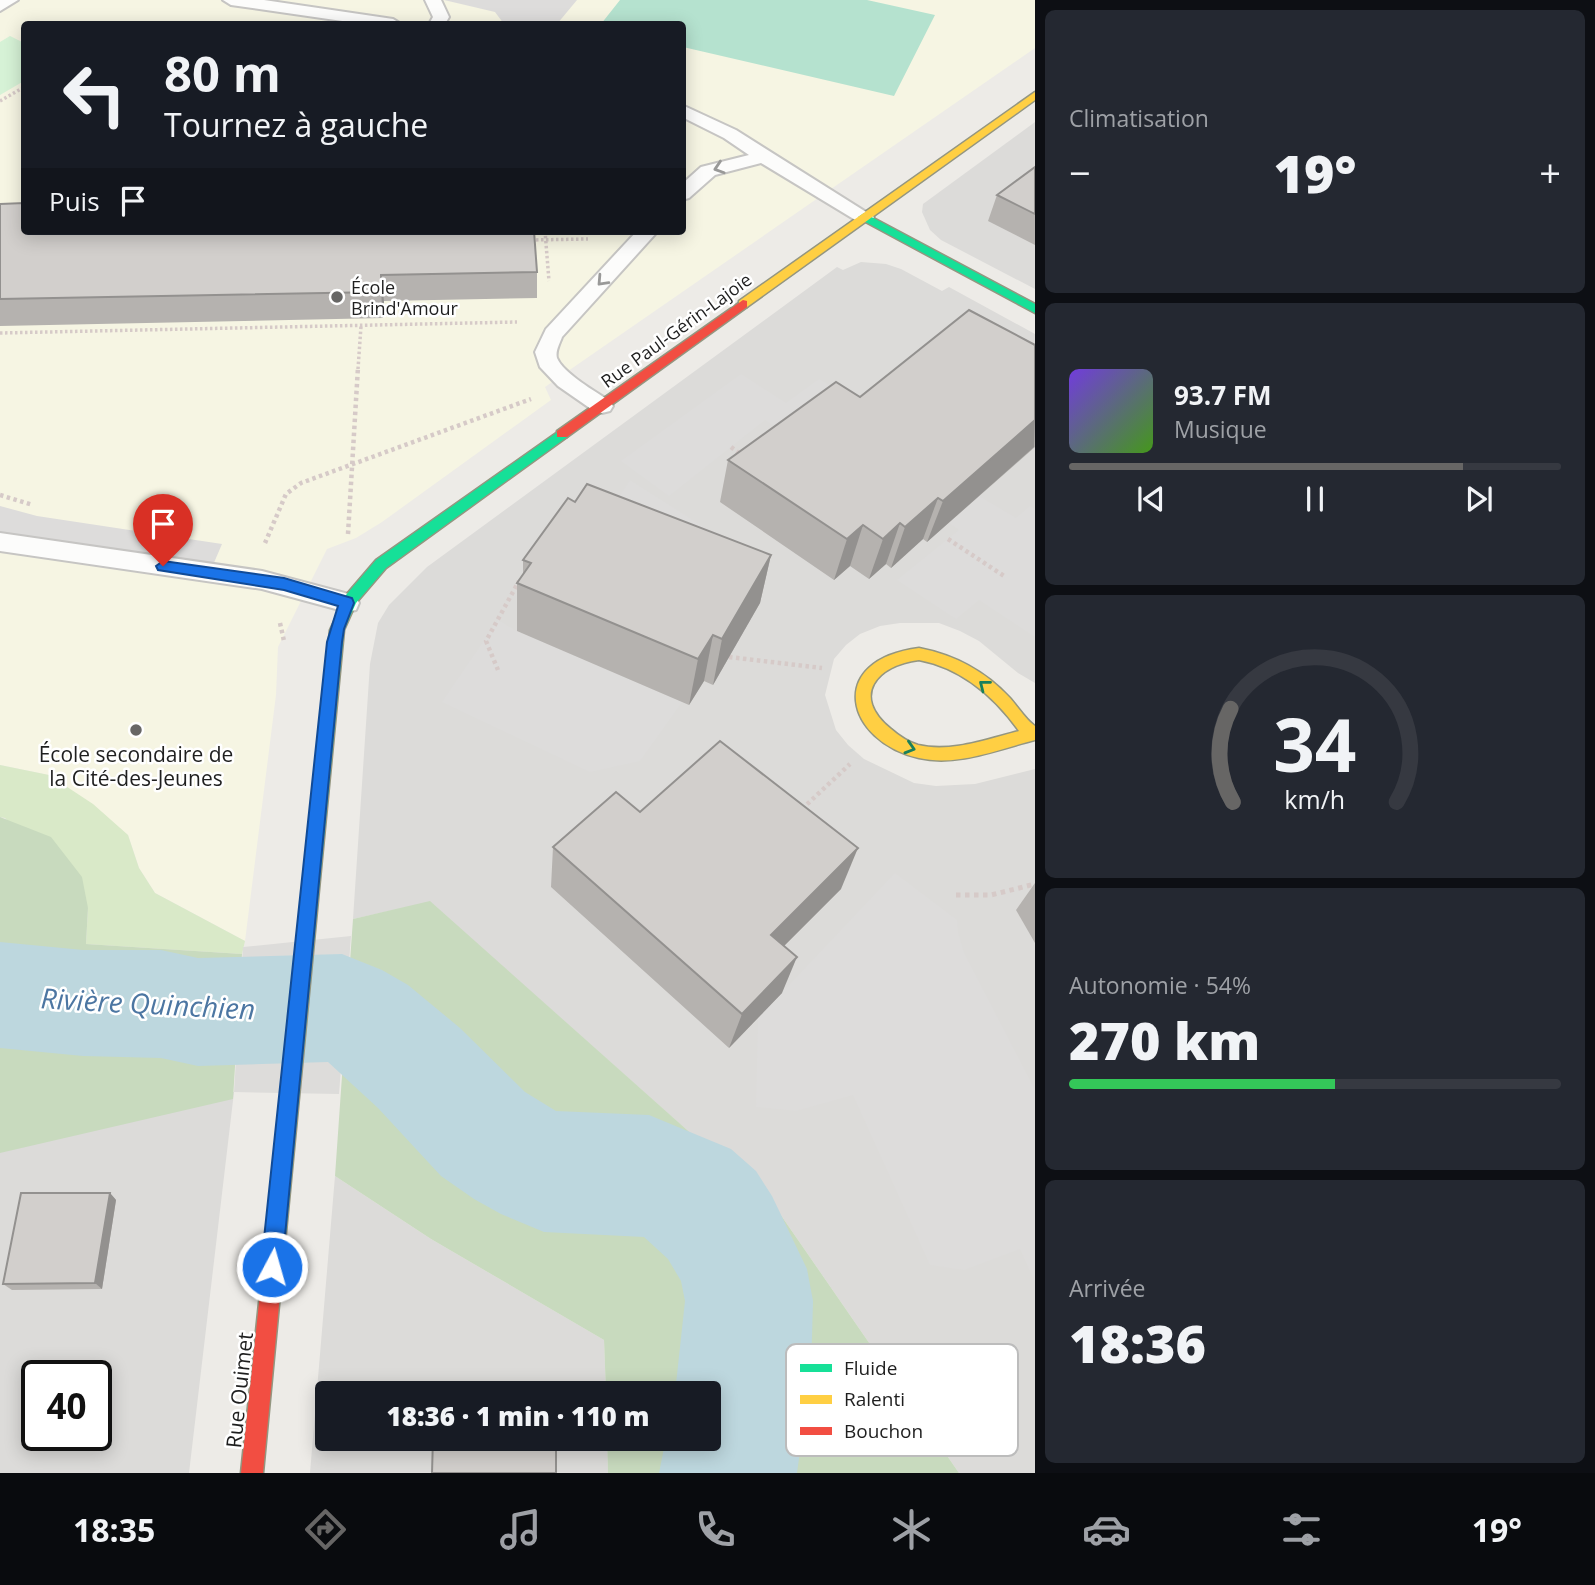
<!DOCTYPE html>
<html lang="fr">
<head>
<meta charset="utf-8">
<style>
	body { margin:0; font-family:"Open Sans",sans-serif; background:#242831; color:#f1f3f6; height:100vh; display:flex; flex-direction:column; font-size:26px; white-space:nowrap }
	* { box-sizing:border-box; margin:0 }
	p { font-size:23px; color:#9ea1a6 }
	.icon { flex:none; width:38px; height:38px; fill:none; stroke:currentColor; stroke-width:2; stroke-linecap:round; stroke-linejoin:round }
	.map { position:relative; flex:1; overflow:hidden }
	.drawer { display:flex; flex-direction:column; gap:10px; padding:10px; background:#0d0f14; width:560px }
	.drawer>* { flex:none }
	.guide { position:absolute; left:21px; top:21px; width:665px; height:214px; border-radius:7px; box-shadow:0 4px 18px #0003; background:#171b24; color:#f1f3f6; overflow:hidden }
	.speed { position:absolute; left:21px; top:1360px; display:flex; gap:14px; font-size:35px; font-weight:700; text-align:center }
	.speed>* { display:grid; place-content:center; width:91px; height:91px; border-radius:50%; background:#171b24; box-shadow:0 4px 18px #0003; line-height:1 }
	.speed .limit { border:4px solid #111; border-radius:10px; background:#fff; color:#111 }
	.pin { position:absolute; display:grid; place-items:center; width:60px; height:60px; color:#fff; margin:-72px -30px; border-radius:50% 50% 50% 0; rotate:-45deg; box-shadow:0 0 7px #0007 }
	.pin .icon { rotate:45deg }
	.me { position:absolute; width:77px; margin:-38px; rotate:6deg; stroke-linejoin:round; filter:drop-shadow(0 0 5px #0008) }
	.turn { display:flex; align-items:center; gap:24px; height:147px; padding:0 28px; font-size:32px }
	.turn .icon { width:91px; height:91px; stroke-width:2.5 }
	.turn b { display:block; font-size:49px; line-height:60px }
	.then { display:flex; align-items:center; height:66px; padding:0 28px; background:#0003; gap:14px; font-size:26px }
	.big { font-size:52px; font-weight:800; line-height:1.1 }
	.drawer .widget { flex:1; display:flex; flex-direction:column; justify-content:center; gap:10px; min-width:0; padding:0 24px; border-radius:10px; background:#242831 }
	.drawer .dial { align-items:center; gap:0 }
	.dial svg { height:182px; overflow:visible; fill:none; stroke:#363941; stroke-width:7; stroke-linecap:round; text-anchor:middle }
	.dial text { fill:#f1f3f6; stroke:none }
	.song { display:flex; align-items:center; gap:21px }
	.cover { width:84px; height:84px; border-radius:10px; background:linear-gradient(135deg,hsl(260 70% 55%),hsl(100 70% 35%)) }
	.played { height:7px; border-radius:4px; background:linear-gradient(90deg,#676665 80%,#363941 80%) }
	.keys { display:flex; justify-content:space-around; direction:ltr }
	.heat { display:flex; justify-content:space-between; align-items:center; font-size:38px; direction:ltr }
	.charge { height:10px; border-radius:5px; background:linear-gradient(90deg,#34c759 54%,#363941 0) }
	.trip { position:absolute; left:315px; top:1381px; width:406px; height:70px; border-radius:7px; background:#171b24; box-shadow:0 4px 18px #0003; font-weight:800; line-height:70px; text-align:center }
	.menu { display:flex; height:112px; justify-content:space-around; align-items:center; background:#090b0e; color:#9ea1a6 }
	.menu .icon { width:49px; height:49px }
	.menu .on { color:#676665 }
	.menu b { font-size:32px; color:#f1f3f6 }
	main { display:flex; flex:1; min-height:0 }
	.map>svg:first-child { display:block }
	.residential { fill:#dcdbd9; fill-rule:evenodd }
	.education { fill:#f6f5e3; fill-rule:evenodd }
	.grass { fill:#d9e9c8 }
	.forest { fill:#c8dabe }
	.park { fill:#d6f2d6 }
	.pitch { fill:#b5e2cf }
	.parking { fill:#dddcdb }
	.pier { fill:#dddcda }
	.lines { fill:none; stroke-linecap:round; stroke-linejoin:round }
	.river { fill:#bdd7de; fill-rule:evenodd }
	.lane-casing { stroke:#c6c5c3; stroke-width:4 }
	.fast-casing { stroke:#949680; stroke-width:3 }
	.slow-casing { stroke:#949680; stroke-width:3 }
	.jam-casing { stroke:#949680; stroke-width:3 }
	.path-far2 { stroke:#d6cac8; stroke-width:3.5; stroke-dasharray:2.5 2.5; stroke-linecap:butt }
	.path-far1 { stroke:#d6cac8; stroke-width:4.5; stroke-dasharray:3.5 3.5; stroke-linecap:butt }
	.path { stroke:#d6cac8; stroke-width:5; stroke-dasharray:4.5 4.5; stroke-linecap:butt }
	.lane { fill:#fcfcfb; fill-rule:evenodd }
	.fast { fill:#16e098; fill-rule:evenodd }
	.slow { fill:#ffcf43; fill-rule:evenodd }
	.jam { fill:#f24e42; fill-rule:evenodd }
	.wall { fill:#b5b2af }
	.shaded-wall { fill:#93918f }
	.building { fill:#d2cfcc; stroke:#93918f; stroke-width:2 }
	.oneway { stroke:#999998 }
	.oneway2 { stroke:#1a805c }
	.route { fill:#1a73e8; stroke:#114b97; stroke-width:2 }
	.poi-dot { fill:#676665; stroke:#fff; stroke-width:2.5 }
	.labels { text-anchor:middle; dominant-baseline:central; stroke-width:5; stroke-linejoin:round; paint-order:stroke }
	.far-poi-label { font-size:18px; fill:#1f1f1f; stroke:#fff; text-anchor:start }
	.far-street-label { font-size:18px; fill:#1f1f1f; stroke:#fff }
	.poi-label { font-size:21px; fill:#1f1f1f; stroke:#fff }
	.street-label { font-size:21px; fill:#1f1f1f; stroke:#fff }
	.near-water-label { font-size:28px; font-style:italic; fill:#4c76a2; stroke:#fff }
	.key { fill:#fff; stroke:#bcbcbc; stroke-width:2 }
	.key-label { font-size:19px; fill:#1f1f1f }
</style>
</head>
<body>
<main>
<div class="map">
<svg width="1035" height="1473" viewBox="0 0 1035 1473">
	<rect width="100%" height="100%" fill="#edebe7"/>
	<g class="residential">
		<path d="M1035,122V289L941,240L930,230L922,212L923,204Z"/>
		<path d="M861,262L886,264L901,269L942,291L949,287L1035,334V683L1018,673L979,641L960,631L939,623H900L880,626L860,634L846,645L834,659L825,695L836,730L848,745L864,759L914,783L936,786L975,784L1035,769V1473H959L778,1211L430,902L353,919L370,664L378,623L389,605L427,567L837,267L843,270Z"/>
		<path d="M0,1022L234,1092L189,1473H0ZM37,1376H96V1435H37Z"/>
		<path d="M335,1176L431,1239L604,1340L606,1393H327V1438L607,1439L608,1473H310Z"/>
	</g>
	<path class="education" d="M0,0H1035V48L545,387L551,400L382,522L356,538L327,549L278,647L276,695L245,941L155,893L139,868L128,835L49,775L0,765ZM24,24H682V231H24Z"/>
	<path class="grass" d="M0,765L49,775L93,804L128,835L139,868L155,893L245,941L242,954L86,944L88,908L5,818L0,817Z"/>
	<g class="forest">
		<path d="M0,817L51,837L82,877L88,908L86,944L242,954L233,1099L0,1153Z"/>
		<path d="M430,901L778,1211L959,1473H608L607,1439L709,1438V1393H606L604,1340L431,1239L335,1176L353,919Z"/>
	</g>
	<path class="park" d="M10,36L24,43V81L0,95V42Z"/>
	<path class="pitch" d="M620,0H867L935,15L894,96L683,47L682,24H601Z"/>
	<g class="parking">
		<path d="M444,0H577L557,24H504L495,12Z"/>
		<path d="M741,374L786,403L819,379L866,406L802,443L765,420L669,496L621,461Z"/>
		<path d="M630,480L726,541L596,530Z"/>
		<path d="M979,496L1016,518L1030,506L1035,509V637L979,600L956,619L897,580L959,530L949,523Z"/>
		<path d="M0,506L37,516L222,544L210,572L0,542Z"/>
		<path d="M498,620L517,631L682,702L640,761L590,772L442,702Z"/>
		<path d="M895,873L957,920L958,932L964,953L1035,1090V1282L1020,1249L964,1270L930,1265L853,1095L796,1111L756,1107L758,1018Z"/>
	</g>
	<path class="pier" d="M351,936L339,1094L234,1092L243,947Z"/>
	<g class="lines">
		<path class="river" d="M0,942L83,950H161L198,958L342,954L382,970L408,985L460,1028L525,1092L556,1111L649,1115L731,1149L756,1171L772,1196L807,1269L813,1301L811,1372L797,1473H659L666,1438H709V1393H675L685,1301L681,1281L668,1259L644,1237L544,1232L501,1214L474,1199L441,1176L378,1108L328,1062L198,1066L161,1058L83,1056L0,1048Z"/>
		<g class="lane-casing">
			<g id="lane">
				<path d="M0,0H18L0,11Z"/>
				<path d="M223,0H264L393,19L401,24H363L231,5Z"/>
				<path d="M425,0H441L449,17L445,24H429L433,17Z"/>
				<path d="M682,105L736,130L874,217L871,221H857L761,163L715,175L689,198L682,200V184L701,167L749,155L724,138L682,117Z"/>
				<path d="M637,231H658L562,337C560,343 555,351 557,358C563,373 596,392 610,401L613,406L610,411L602,413L594,411L558,386L540,367L535,352L546,329Z"/>
				<path d="M0,533L262,571L356,596L359,603L356,610L347,612L262,589L0,551Z"/>
			</g>
		</g>
		<g class="fast-casing">
			<g id="fast">
				<path d="M864,213L1035,304V313L860,219L858,217Z"/>
				<path d="M562,429L569,434L567,437L386,568L356,603L344,630L281,1284L278,1291L271,1294L264,1291L261,1284L330,630L346,595L376,560Z"/>
			</g>
		</g>
		<g class="slow-casing">
			<g id="slow">
				<path d="M1035,92V100L747,307H739V301Z"/>
				<path d="M919,648C955,655 985,671 1010,698C1018,707 1026,720 1035,726V740C999,749 957,767 919,758C845,741 825,660 919,648ZM919,660C961,668 994,696 1019,731C987,739 951,753 918,745C908,742 899,736 891,729C850,696 877,665 919,660Z"/>
			</g>
		</g>
		<g class="jam-casing">
			<g id="jam">
				<path d="M743,300L747,301V307L567,437H557V431Z"/>
				<path d="M271,1274L278,1277L281,1284L263,1473H241L261,1284L264,1277Z"/>
			</g>
		</g>
		<g class="path-far2">
			<path d="M0,101L24,87"/>
			<path d="M545,231L549,281"/>
			<path d="M531,240L588,239"/>
			<path d="M0,333L517,322"/>
			<path d="M358,369L361,326"/>
		</g>
		<g class="path-far1">
			<path d="M731,447L743,456"/>
			<path d="M0,495L33,505"/>
			<path d="M348,534L358,367"/>
			<path d="M948,539L1004,576"/>
			<path d="M265,543L286,494L301,483L531,399"/>
			<path d="M280,623L284,641"/>
			<path d="M729,657L822,668"/>
			<path d="M498,670L486,641L519,581"/>
			<path d="M802,809L850,764"/>
		</g>
		<path class="path" d="M956,895H991L1035,884"/>
		<use href="#lane" class="lane"/>
		<use href="#fast" class="fast"/>
		<use href="#slow" class="slow"/>
		<use href="#jam" class="jam"/>
	</g>
	<g class="wall">
		<path d="M1035,167V245L988,221L997,195Z"/>
		<path d="M0,204L537,272V298L384,301L383,318L0,326Z"/>
		<path d="M1035,345V447L927,542L923,539L891,568L886,564L869,579L850,566L834,580L720,502L728,460L860,397Z"/>
		<path d="M575,502L771,555L760,603L713,685L704,681L689,705L517,631V583L523,574V560Z"/>
		<path d="M553,847L841,889L784,946L782,993L729,1048L551,887Z"/>
		<path d="M1035,883V943L1016,910Z"/>
		<path d="M110,1193L116,1200L102,1289L12,1290L3,1284Z"/>
	</g>
	<g class="shaded-wall">
		<path d="M381,275L384,301L383,318L381,292Z"/>
		<path d="M1035,420L1034,447L927,542L943,501Z"/>
		<path d="M938,498L923,539L891,568L905,527Z"/>
		<path d="M900,523L886,564L869,579L883,539Z"/>
		<path d="M863,525L850,566L834,580L847,539Z"/>
		<path d="M771,555L760,603L713,685L722,639Z"/>
		<path d="M713,635L704,681L689,705L698,659Z"/>
		<path d="M858,848L841,889L758,972L771,935Z"/>
		<path d="M797,957L782,993L729,1048L742,1014Z"/>
		<path d="M110,1193L116,1200L102,1289L95,1283Z"/>
	</g>
	<g class="building">
		<path d="M1035,167V214L997,195Z"/>
		<path d="M24,203V231H534L537,272L381,275V292L0,299V204Z"/>
		<path d="M969,310L1035,345V420L943,501L938,498L905,527L900,523L883,539L863,525L847,539L728,460L836,382L860,397Z"/>
		<path d="M587,484L771,555L722,639L713,635L698,659L517,583L531,563L523,560L568,498L575,502Z"/>
		<path d="M720,741L858,848L771,935L797,957L742,1014L553,847L616,792L640,812Z"/>
		<path d="M21,1193H110L95,1283L3,1284Z"/>
		<path d="M433,1438H556V1473H432Z"/>
	</g>
	<defs><path id="oneway-chevron" d="M-2-3.5L2.5 0L-2 3.5" fill="none" stroke-width="1.6" stroke-linecap="round" stroke-linejoin="round" transform="scale(1.75)"/></defs>
	<g class="oneway">
		<use href="#oneway-chevron" transform="translate(719 168) rotate(162)"/>
		<use href="#oneway-chevron" transform="translate(602 281) rotate(133)"/>
	</g>
	<g class="oneway2">
		<use href="#oneway-chevron" transform="translate(984 685) rotate(-142)"/>
		<use href="#oneway-chevron" transform="translate(910 748) rotate(17)"/>
	</g>
	<path class="route" d="M163,561L284,578L352,598L354,603L344,629L342,642L282,1267L279,1274L272,1277L264,1274L261,1267L327,642L338,606L284,590L158,570L156,566Z"/>
	<g class="poi-dot">
		<circle cx="337" cy="297" r="7"/>
		<circle cx="136" cy="730" r="7"/>
	</g>
	<g class="labels">
		<g class="far-poi-label">
			<text x="351" y="287">École<tspan x="351" dy="21">Brind'Amour</tspan></text>
		</g>
		<g class="far-street-label">
			<text transform="translate(676 330) rotate(-36)">Rue Paul-Gérin-Lajoie</text>
		</g>
		<g class="poi-label">
			<text x="136" y="754">École secondaire de<tspan x="136" dy="24">la Cité-des-Jeunes</tspan></text>
		</g>
		<g class="street-label">
			<text transform="translate(239 1390) rotate(-84)">Rue Ouimet</text>
		</g>
		<g class="near-water-label">
			<text transform="translate(148 1003) rotate(3)">Rivière Quinchien</text>
		</g>
	</g>
	<rect x="786" y="1344" width="232" height="112" rx="10" class="key"/>
	<rect x="800" y="1364" width="32" height="8" fill="#16e098"/>
	<rect x="800" y="1395" width="32" height="9" fill="#ffcf43"/>
	<rect x="800" y="1427" width="32" height="8" fill="#f24e42"/>
	<g class="key-label">
		<text x="844" y="1375">Fluide</text>
		<text x="844" y="1406">Ralenti</text>
		<text x="844" y="1438">Bouchon</text>
	</g>
</svg>
<div class="speed"><div class="limit">40</div></div>
<div class="pin" style="left:163px;top:566px;background:#d93025"><svg class="icon" aria-label="arrive" viewBox="0 0 24 24"><path d="M6 21V4h12l-3 4 3 4H6"/></svg></div>
<svg class="me" style="left:272px;top:1267px" viewBox="-20 -20 40 40"><circle r="17" fill="#1a73e8" stroke="#fff" stroke-width="3"/><path d="M0-11L8 9 0 5-8 9z" fill="#fff"/></svg>
<div class="trip">18:36 · 1 min · 110 m</div>
<div class="guide">
<div class="turn"><svg class="icon" aria-label="left" viewBox="0 0 24 24"><path d="M17 20v-9H6M10 6l-5 5 5 5"/></svg><div><b>80 m</b>Tournez à gauche</div></div>
<div class="then">Puis<svg class="icon" aria-label="arrive" viewBox="0 0 24 24"><path d="M6 21V4h12l-3 4 3 4H6"/></svg></div>
</div>
</div>
<section class="drawer">
<div class="widget"><p>Climatisation</p>
<div class="heat"><a>−</a><b class="big">19°</b><a>+</a></div>
</div>
<div class="widget">
<div class="song"><i class="cover"></i><div><b>93.7 FM</b><p>Musique</p></div></div>
<div class="played"></div>
<div class="keys"><svg class="icon" aria-label="previous" viewBox="0 0 24 24"><path d="M18 5L8 12l10 7zM5 5v14"/></svg><svg class="icon" aria-label="pause" viewBox="0 0 24 24"><path d="M8 5v14M16 5v14"/></svg><svg class="icon" aria-label="next" viewBox="0 0 24 24"><path d="M6 5l10 7-10 7zM19 5v14"/></svg></div>
</div>
<div class="widget dial"><svg viewBox="0 0 100 80">
<path d="M14 69A42 42 0 1 1 86 69"/>
<path d="M14 69A42 42 0 0 1 13 28" stroke="#676665"/>
<text x="50" y="56" font-size="32" font-weight="700">34</text>
<text x="50" y="72" font-size="11">km/h</text>
</svg></div>
<div class="widget"><p>Autonomie · 54%</p><b class="big">270 km</b><div class="charge"></div></div>
<div class="widget"><p>Arrivée</p><b class="big">18:36</b></div>
</section>
</main>
<nav class="menu">
<b>18:35</b>
<svg class="icon on" aria-label="directions" viewBox="0 0 24 24"><path d="M12 3l9 9-9 9-9-9zM9 14v-3h6M13 9l2 2-2 2"/></svg>
<svg class="icon" aria-label="music" viewBox="0 0 24 24"><path d="M9 18V5l10-2v13"/><circle cx="6" cy="18" r="3"/><circle cx="16" cy="16" r="3"/></svg>
<svg class="icon" aria-label="phone" viewBox="0 0 24 24"><path d="M5 4h4l2 5-3 2q2 4 5 5l2-3 5 2v4C11 20 4 13 5 4z"/></svg>
<svg class="icon" aria-label="climate" viewBox="0 0 24 24"><path d="M12 3v18M4 7l16 10M4 17L20 7"/></svg>
<svg class="icon" aria-label="car" viewBox="0 0 24 24"><path d="M5 17H2v-5l4-1 3-4h7l3 4 3 1v5h-3M9 17h6M6 11h13"/><circle cx="7" cy="17" r="2"/><circle cx="17" cy="17" r="2"/></svg>
<svg class="icon" aria-label="filters" viewBox="0 0 24 24"><path d="M4 7h16M4 17h16"/><circle cx="9" cy="7" r="2"/><circle cx="15" cy="17" r="2"/></svg>
<b>19°</b>
</nav>
</body>
</html>
